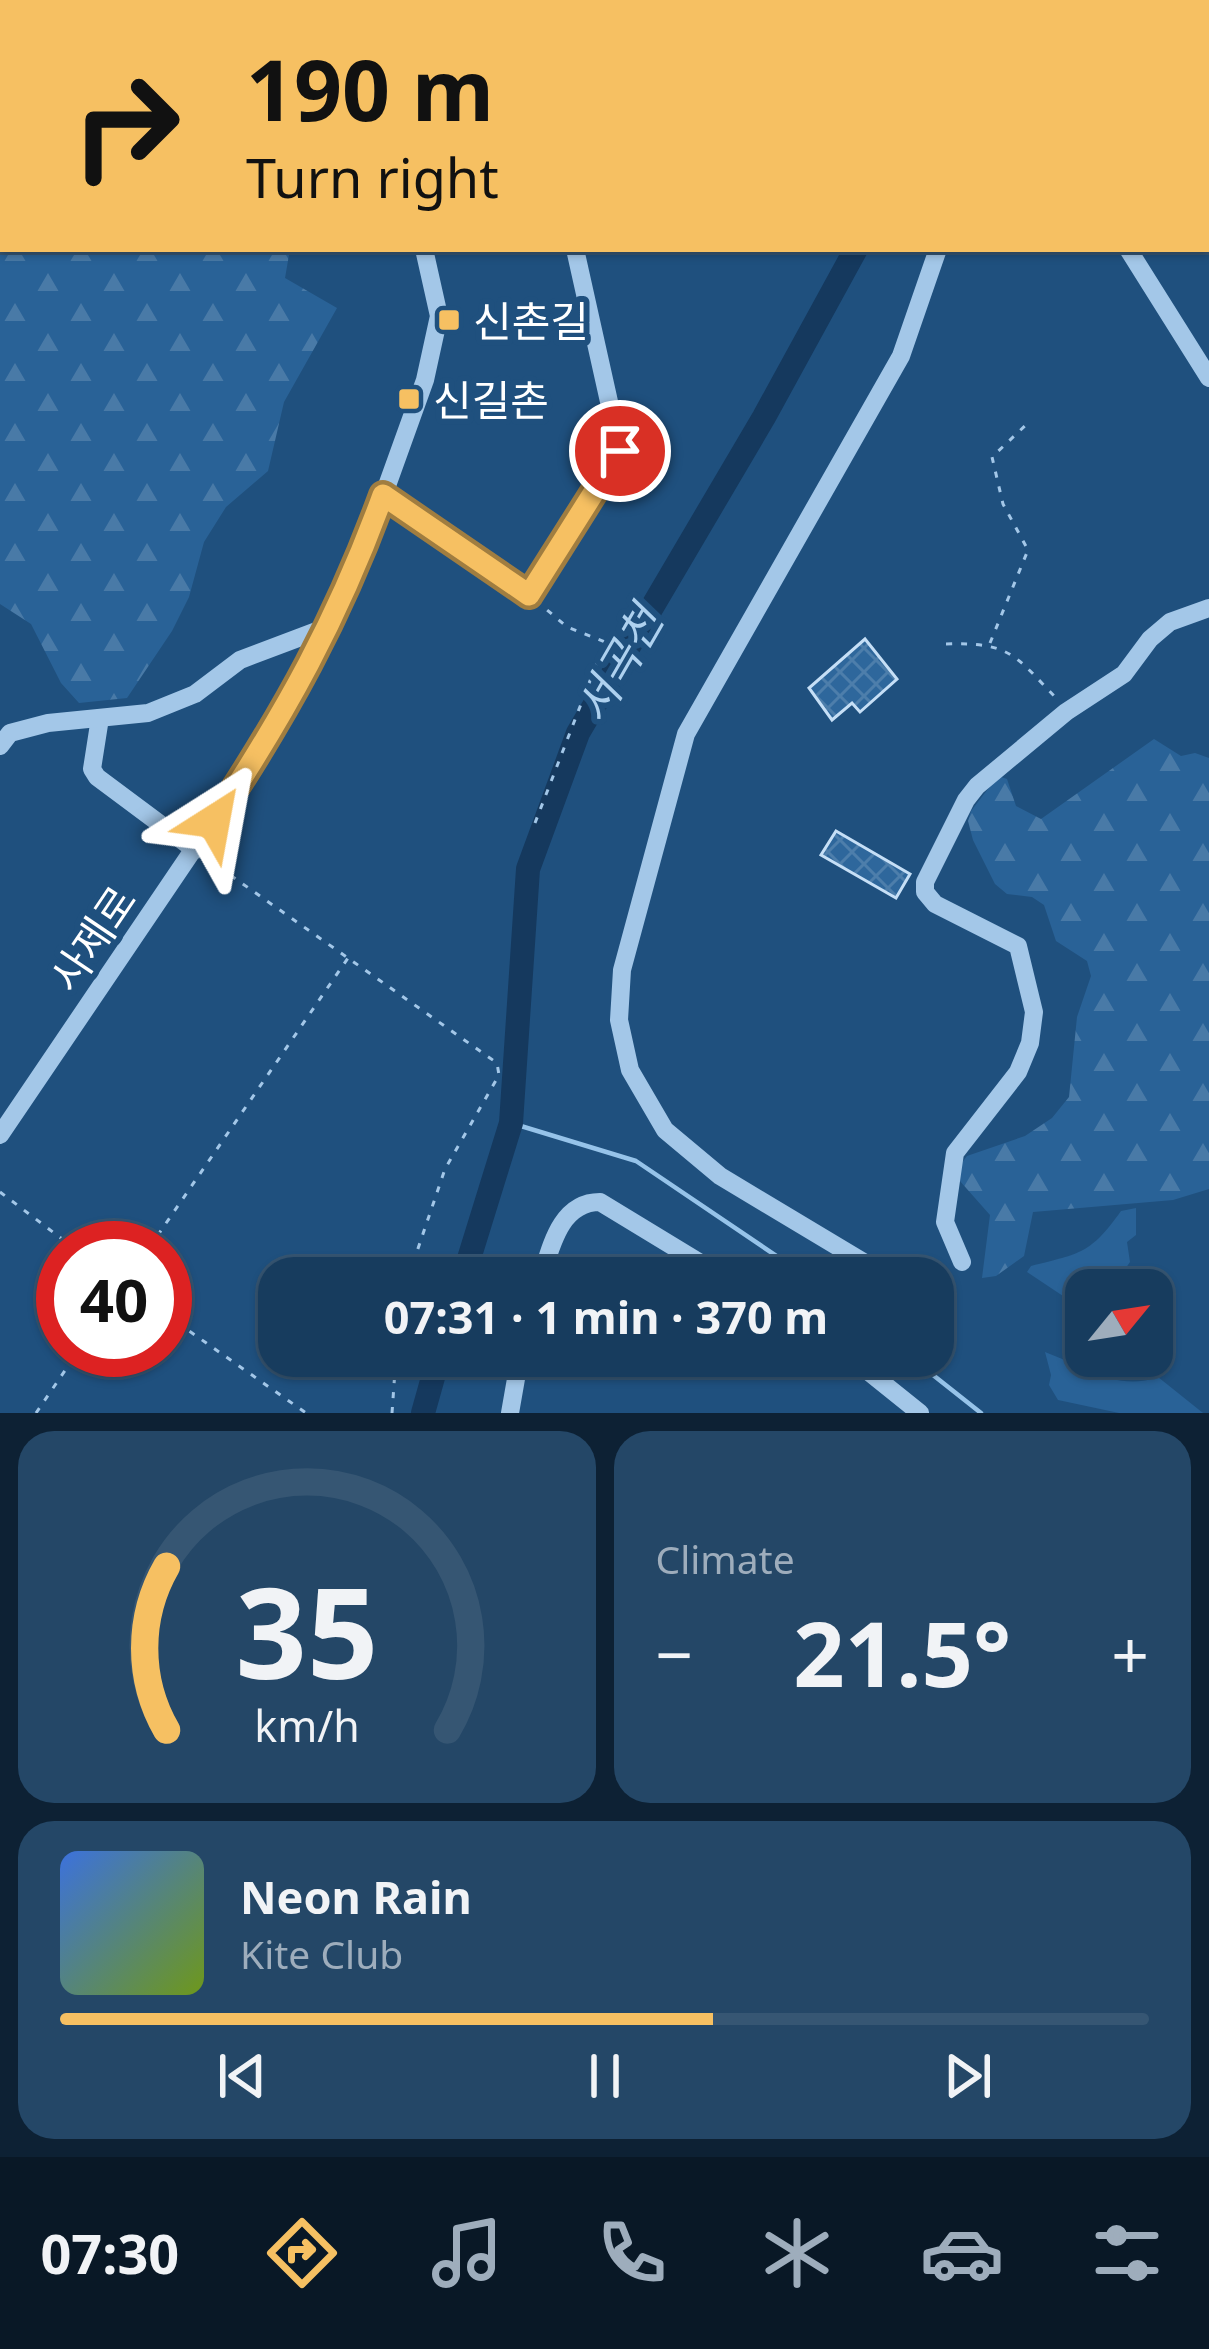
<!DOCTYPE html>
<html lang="en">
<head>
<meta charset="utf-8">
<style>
	body { margin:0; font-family:"Noto Sans","Noto Sans KR",sans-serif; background:#244767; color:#f1f3f6; height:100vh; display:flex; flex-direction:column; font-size:45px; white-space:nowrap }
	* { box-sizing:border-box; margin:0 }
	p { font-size:39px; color:#9eadbc }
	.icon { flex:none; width:66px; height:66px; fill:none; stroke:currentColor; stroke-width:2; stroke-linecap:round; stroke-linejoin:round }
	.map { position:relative; height:1413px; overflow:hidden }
	.side { display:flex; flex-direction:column; gap:18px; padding:18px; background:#0d2134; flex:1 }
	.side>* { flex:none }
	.top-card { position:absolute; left:0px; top:0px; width:1209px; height:252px; box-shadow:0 3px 9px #0004,0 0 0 3px #365673; background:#f6c062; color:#111; overflow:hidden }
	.needle { width:78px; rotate:60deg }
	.tools { position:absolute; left:1065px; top:1269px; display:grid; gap:24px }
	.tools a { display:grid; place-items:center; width:108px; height:108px; border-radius:24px; background:#173c5e; box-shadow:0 3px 9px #0004,0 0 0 3px #365673; font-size:60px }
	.speed { position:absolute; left:36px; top:1221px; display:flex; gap:24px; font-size:60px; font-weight:700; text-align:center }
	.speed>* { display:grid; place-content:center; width:156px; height:156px; border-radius:50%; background:#173c5e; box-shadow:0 3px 9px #0004,0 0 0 3px #365673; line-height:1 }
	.speed .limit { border:18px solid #d22; background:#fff; color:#111 }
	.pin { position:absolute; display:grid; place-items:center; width:102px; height:102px; color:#fff; margin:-51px; border:6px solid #fff; border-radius:50%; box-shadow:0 3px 12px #0007 }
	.me { position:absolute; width:132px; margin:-66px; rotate:34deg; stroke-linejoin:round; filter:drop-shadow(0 0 9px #0008) }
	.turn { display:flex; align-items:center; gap:42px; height:252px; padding:0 48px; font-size:54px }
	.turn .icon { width:156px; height:156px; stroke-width:2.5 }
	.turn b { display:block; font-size:84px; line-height:102px }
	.big { font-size:90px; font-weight:700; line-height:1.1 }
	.side .widget { flex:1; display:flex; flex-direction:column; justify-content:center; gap:18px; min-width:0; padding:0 42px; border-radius:36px; background:#244767 }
	.side .dial { align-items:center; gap:0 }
	.dial svg { height:312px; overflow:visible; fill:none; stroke:#365673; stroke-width:7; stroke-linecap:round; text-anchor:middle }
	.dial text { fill:#f1f3f6; stroke:none }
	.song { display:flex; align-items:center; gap:36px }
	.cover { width:144px; height:144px; border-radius:18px; background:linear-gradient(135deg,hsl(220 70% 55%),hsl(80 70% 35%)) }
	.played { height:12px; border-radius:6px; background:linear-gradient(90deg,#f6c062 60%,#365673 60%) }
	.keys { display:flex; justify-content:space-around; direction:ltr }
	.heat { display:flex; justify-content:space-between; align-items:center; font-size:66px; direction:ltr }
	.side .tiles { flex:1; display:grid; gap:18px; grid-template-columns:1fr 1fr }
	.widget:last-child { grid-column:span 2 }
	.trip { position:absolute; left:258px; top:1257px; width:696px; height:120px; border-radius:36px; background:#173c5e; box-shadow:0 3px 9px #0004,0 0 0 3px #365673; font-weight:700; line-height:120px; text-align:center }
	.tab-bar { display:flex; height:192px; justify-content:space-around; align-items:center; background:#091826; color:#9eadbc }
	.tab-bar .icon { width:84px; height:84px }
	.tab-bar .current { color:#f6c062 }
	.tab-bar b { font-size:54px; color:#f1f3f6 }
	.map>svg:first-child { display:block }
	.grass { fill:#296297 }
	.forest { fill:url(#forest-firs) }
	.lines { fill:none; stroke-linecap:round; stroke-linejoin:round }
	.stream { stroke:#96c3e9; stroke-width:4.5 }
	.river { stroke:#15395e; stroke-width:24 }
	.building { fill:url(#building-cross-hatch); stroke:#c6dff6; stroke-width:3 }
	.path { stroke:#a3c7e8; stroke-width:3; stroke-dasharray:6 9; stroke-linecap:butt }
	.minor { stroke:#a3c7e8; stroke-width:18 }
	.route-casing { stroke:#a07d40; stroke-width:30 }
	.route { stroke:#f6c062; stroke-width:21 }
	.poi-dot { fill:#f6c062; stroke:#1f507e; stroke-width:4.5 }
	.labels { text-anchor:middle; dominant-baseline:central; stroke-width:12; stroke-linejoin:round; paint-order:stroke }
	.poi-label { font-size:42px; fill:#fff; stroke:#1f507e; text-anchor:start }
	.street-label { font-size:42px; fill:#fff; stroke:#1f507e }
	.water-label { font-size:45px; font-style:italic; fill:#aed1ef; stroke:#1f507e }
</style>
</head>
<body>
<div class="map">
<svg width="1209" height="1413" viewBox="0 0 1209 1413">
	<defs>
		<pattern id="forest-firs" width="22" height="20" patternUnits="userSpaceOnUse" patternTransform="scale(3)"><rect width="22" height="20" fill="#296297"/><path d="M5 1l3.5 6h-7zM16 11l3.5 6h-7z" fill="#497aa7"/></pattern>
		<pattern id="building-cross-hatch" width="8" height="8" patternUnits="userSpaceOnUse" patternTransform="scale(3)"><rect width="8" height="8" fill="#2e679c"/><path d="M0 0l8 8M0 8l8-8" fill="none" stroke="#4d7eab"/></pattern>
	</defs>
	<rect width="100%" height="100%" fill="#1f507e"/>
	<g class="grass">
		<path d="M1136,1208V1235L1127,1242L1130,1262L1121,1275L1066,1298L1027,1272L1031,1266C1082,1253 1090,1254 1121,1211Z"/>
		<path d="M1045,1352C1083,1366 1117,1392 1158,1377L1203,1413H1119L1058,1400L1049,1385L1051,1375Z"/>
	</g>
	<g class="forest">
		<path d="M0,0L243,3H3V249H290L285,278L337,308L284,402L268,471L226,507L204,542L189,597L172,631L127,698L79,703L61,683L31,624L0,604Z"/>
		<path d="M1154,739L1181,756L1195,753L1209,758V1189L1173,1200L1033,1212L1024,1256L996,1276L982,1278L990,1215L959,1180L960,1165L967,1156L1025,1136L1052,1118L1069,1097L1077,1017L1091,976L1087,961L1056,941L1044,905L1032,897L1007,894L995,884L973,840L968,821L971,811L998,776L1007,779L1016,806L1041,819Z"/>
	</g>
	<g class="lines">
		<g class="stream">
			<path d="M1043,0L1045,3"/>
			<path d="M1206,208L1209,209"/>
			<path d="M511,1123L636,1161L809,1278"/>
			<path d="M909,1356L981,1413"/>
		</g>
		<g class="river">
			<path d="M907,0L908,3"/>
			<path d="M463,1278L511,1123L528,869L578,733L764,417L856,249"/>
			<path d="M423,1413L439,1356"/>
		</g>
	</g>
	<g class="building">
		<path d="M865,639L897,679L860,712L852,703L832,720L809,688Z"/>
		<path d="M836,831L910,874L896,898L821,855Z"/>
	</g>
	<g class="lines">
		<g class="path">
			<path d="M1206,120L1209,115"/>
			<path d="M990,643L1028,550L1003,504L992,457L1028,423"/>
			<path d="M946,644C1012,642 1015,656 1059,701"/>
			<path d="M535,823L605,642L567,627L539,603"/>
			<path d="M206,858L497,1063L499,1075L445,1169L408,1278"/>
			<path d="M0,1192L74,1248"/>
			<path d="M149,1248L348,958"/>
			<path d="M165,1314L306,1413"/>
			<path d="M36,1413L79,1350"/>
			<path d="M392,1413L396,1356"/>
		</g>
		<g class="minor">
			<path d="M675,0L679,3"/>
			<path d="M1104,0L1106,3"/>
			<path d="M377,3L378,0"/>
			<path d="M555,3V0"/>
			<path d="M854,3V0"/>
			<path d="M1206,173L1209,176"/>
			<path d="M1128,249L1209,378"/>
			<path d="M384,495L529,595L620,451L575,249"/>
			<path d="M100,718L92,769L97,777L195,850"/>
			<path d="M0,746L10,733L48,723L148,713L195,694L240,660L330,626"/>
			<path d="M0,1135L279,723L330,626L361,558L425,380L439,316L424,249"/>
			<path d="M962,1262L945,1222L955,1153L1018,1072L1030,1043L1034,1012L1018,946L935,904L925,892V882L966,800L977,786L1066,712L1124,674L1150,639L1170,622L1209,608"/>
			<path d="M541,1278C551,1247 560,1202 600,1202L725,1278"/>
			<path d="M890,1278L720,1176L665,1130L630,1070L619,1020L622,970L686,734L901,356L938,249"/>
			<path d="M849,1356L920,1413"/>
			<path d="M510,1413L520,1356"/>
		</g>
	</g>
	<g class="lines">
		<g class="route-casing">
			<path id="route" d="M214,821C286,712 338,619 383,495L529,595L620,451"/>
		</g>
		<use href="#route" class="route"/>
	</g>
	<g class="poi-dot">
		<rect x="437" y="308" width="24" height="24" rx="6"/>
		<rect x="397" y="387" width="24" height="24" rx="6"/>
	</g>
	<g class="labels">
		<g class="poi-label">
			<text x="473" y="320">신촌길</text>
			<text x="433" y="399">신길촌</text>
		</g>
		<g class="street-label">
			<text transform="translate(92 938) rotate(-56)">사제로</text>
		</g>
		<g class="water-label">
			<text transform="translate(618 664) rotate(-60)">서곡천</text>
		</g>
	</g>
</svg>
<div class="tools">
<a><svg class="needle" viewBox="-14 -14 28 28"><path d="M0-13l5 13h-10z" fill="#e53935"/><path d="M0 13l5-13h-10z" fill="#9eadbc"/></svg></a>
</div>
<div class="speed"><div class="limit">40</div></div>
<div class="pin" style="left:620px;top:451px;background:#d93025"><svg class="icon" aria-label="arrive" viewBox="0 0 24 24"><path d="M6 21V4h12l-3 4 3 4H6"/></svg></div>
<svg class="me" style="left:214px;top:821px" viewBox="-20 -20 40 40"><path d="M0-17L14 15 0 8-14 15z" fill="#f6c062" stroke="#fff" stroke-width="4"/></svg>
<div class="trip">07:31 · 1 min · 370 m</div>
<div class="top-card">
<div class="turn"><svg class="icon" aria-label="right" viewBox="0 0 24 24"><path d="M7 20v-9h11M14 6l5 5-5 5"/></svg><div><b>190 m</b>Turn right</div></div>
</div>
</div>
<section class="side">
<div class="tiles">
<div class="widget dial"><svg viewBox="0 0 100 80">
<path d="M14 69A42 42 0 1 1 86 69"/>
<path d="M14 69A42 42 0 0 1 14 27" stroke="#f6c062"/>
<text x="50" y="56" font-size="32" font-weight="700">35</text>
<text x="50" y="72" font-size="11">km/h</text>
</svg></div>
<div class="widget"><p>Climate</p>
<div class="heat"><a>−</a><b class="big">21.5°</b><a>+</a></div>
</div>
<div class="widget">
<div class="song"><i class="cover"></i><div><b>Neon Rain</b><p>Kite Club</p></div></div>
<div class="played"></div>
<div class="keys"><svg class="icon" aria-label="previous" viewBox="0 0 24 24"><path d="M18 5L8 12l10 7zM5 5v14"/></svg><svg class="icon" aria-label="pause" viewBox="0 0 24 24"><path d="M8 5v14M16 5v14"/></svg><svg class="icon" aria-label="next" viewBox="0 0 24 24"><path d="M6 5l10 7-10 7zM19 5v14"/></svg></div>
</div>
</div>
</section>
<nav class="tab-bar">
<b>07:30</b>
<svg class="icon current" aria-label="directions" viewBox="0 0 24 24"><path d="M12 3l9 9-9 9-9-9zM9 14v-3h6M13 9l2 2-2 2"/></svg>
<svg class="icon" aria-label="music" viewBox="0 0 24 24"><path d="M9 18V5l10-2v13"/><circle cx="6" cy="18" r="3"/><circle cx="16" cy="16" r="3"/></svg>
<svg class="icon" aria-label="phone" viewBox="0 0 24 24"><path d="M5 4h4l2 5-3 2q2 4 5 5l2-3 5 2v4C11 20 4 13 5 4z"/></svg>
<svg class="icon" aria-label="climate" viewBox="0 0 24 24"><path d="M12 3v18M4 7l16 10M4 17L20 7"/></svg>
<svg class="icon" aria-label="car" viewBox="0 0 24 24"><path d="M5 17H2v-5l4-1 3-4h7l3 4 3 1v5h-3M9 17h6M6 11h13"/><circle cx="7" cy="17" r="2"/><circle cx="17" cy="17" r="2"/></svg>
<svg class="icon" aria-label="filters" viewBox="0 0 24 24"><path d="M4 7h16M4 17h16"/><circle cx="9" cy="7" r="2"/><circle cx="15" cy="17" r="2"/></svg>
</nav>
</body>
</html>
